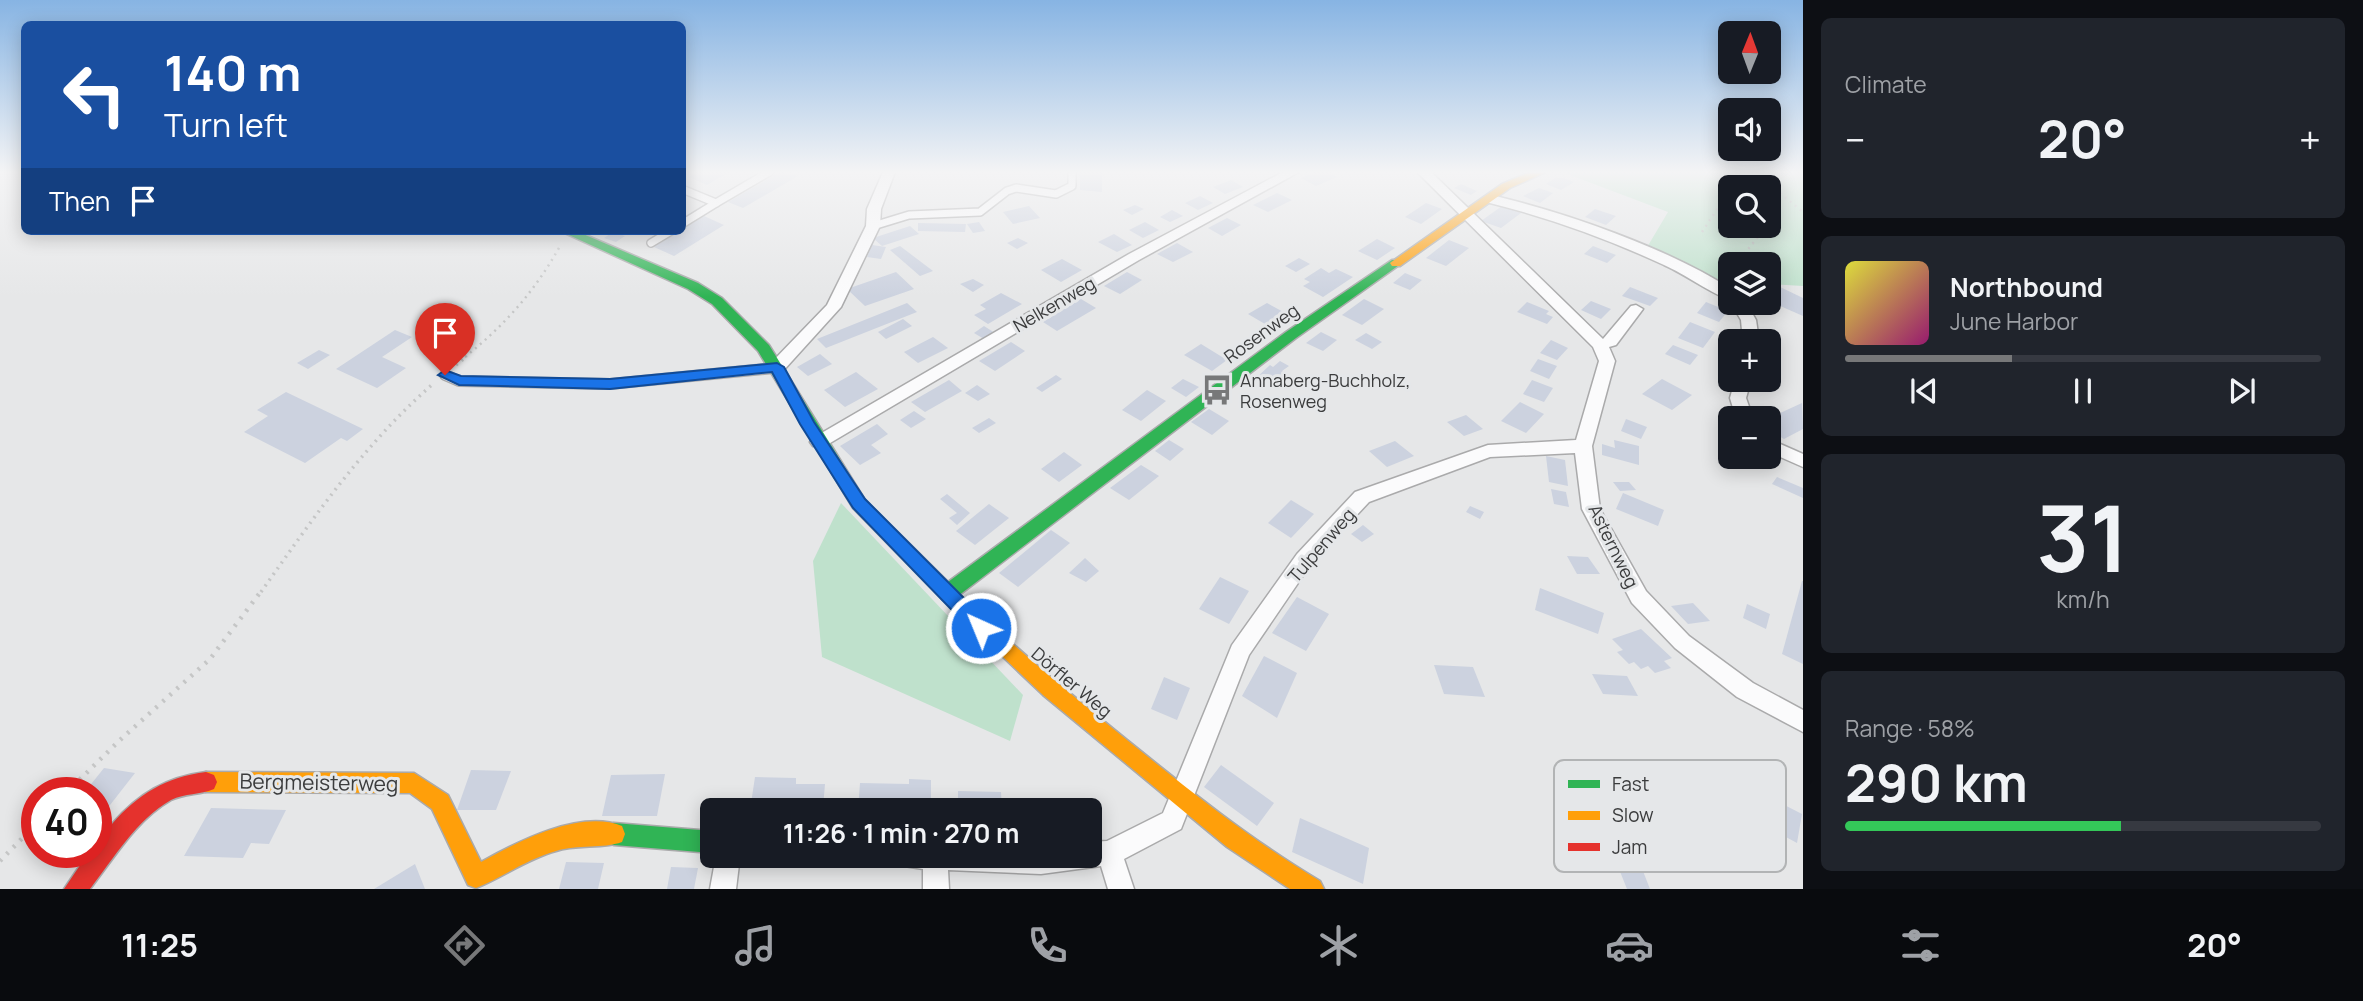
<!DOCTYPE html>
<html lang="en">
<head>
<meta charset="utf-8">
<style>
	body { margin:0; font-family:Manrope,sans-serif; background:#20242c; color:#f1f3f6; height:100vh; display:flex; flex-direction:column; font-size:26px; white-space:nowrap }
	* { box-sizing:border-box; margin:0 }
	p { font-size:23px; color:#9ea1a6 }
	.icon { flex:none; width:38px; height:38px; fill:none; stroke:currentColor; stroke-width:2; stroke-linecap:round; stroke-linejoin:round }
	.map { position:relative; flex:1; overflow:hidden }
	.details { display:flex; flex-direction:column; gap:18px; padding:18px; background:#0d0f14; width:560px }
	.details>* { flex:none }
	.top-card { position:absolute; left:21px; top:21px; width:665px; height:214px; border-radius:10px; box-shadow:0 4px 18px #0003; background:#1a4fa0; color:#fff; overflow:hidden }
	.needle { width:46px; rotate:1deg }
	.fabs { position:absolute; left:1718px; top:21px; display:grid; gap:14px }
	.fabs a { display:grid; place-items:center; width:63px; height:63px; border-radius:10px; background:#171b24; box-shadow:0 4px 18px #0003; font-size:35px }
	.speed { position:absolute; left:21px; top:777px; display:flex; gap:14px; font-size:35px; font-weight:700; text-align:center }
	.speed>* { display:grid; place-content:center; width:91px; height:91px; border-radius:50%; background:#171b24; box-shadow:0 4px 18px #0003; line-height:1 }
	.speed .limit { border:10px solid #d22; background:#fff; color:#111 }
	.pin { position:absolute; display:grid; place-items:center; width:60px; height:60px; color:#fff; margin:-72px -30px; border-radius:50% 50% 50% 0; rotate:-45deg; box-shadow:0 0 7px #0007 }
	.pin .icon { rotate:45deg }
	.me { position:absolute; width:77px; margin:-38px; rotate:316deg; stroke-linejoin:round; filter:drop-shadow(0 0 5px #0008) }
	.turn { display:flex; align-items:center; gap:24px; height:147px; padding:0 28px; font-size:32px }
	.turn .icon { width:91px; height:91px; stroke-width:2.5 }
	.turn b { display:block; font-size:49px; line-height:60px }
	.then { display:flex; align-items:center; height:66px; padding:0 28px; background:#0003; gap:14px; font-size:26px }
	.big { font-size:52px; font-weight:700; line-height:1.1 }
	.details .tile { flex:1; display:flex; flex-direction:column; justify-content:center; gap:10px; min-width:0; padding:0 24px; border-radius:10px; background:#20242c }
	.details .dial { align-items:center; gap:0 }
	.dial b { font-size:91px; line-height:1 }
	.song { display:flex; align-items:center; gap:21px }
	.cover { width:84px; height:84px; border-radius:10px; background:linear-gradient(135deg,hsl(60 70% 55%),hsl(320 70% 35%)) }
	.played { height:7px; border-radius:4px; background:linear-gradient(90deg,#777879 35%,#363941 35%) }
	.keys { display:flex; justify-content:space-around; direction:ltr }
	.heat { display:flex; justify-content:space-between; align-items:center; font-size:38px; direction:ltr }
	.charge { height:10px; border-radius:5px; background:linear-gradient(90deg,#34c759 58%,#363941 0) }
	.trip { position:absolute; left:700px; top:798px; width:402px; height:70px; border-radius:10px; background:#171b24; box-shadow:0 4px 18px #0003; font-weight:700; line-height:70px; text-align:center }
	.dock { display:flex; height:112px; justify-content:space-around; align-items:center; background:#090b0e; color:#9ea1a6 }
	.dock .icon { width:49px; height:49px }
	.dock .selected { color:#777879 }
	.dock b { font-size:32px; color:#f1f3f6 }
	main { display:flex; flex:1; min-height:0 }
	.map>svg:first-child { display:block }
	.green { fill:#bfe1cc; fill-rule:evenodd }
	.building { fill:#ccd2df }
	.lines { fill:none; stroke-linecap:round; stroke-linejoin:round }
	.lane-far1-casing { stroke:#aaaaab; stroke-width:10 }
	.lane-casing { stroke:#aaaaab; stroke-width:12 }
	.street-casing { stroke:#aaaaab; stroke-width:3 }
	.fast-casing { stroke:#aaaaab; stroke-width:3 }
	.slow-casing { stroke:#aaaaab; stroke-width:3 }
	.jam-casing { stroke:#aaaaab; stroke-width:3 }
	.path-far2 { stroke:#c5c6c6; stroke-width:2.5; stroke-dasharray:2 4.5; stroke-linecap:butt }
	.path-far1 { stroke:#c5c6c6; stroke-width:3.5; stroke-dasharray:2 5; stroke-linecap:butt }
	.path { stroke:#c5c6c6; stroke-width:4.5; stroke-dasharray:2.5 7; stroke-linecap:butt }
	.lane-far1 { stroke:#fbfbfc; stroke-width:7 }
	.lane { stroke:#fbfbfc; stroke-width:9 }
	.street { fill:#fbfbfc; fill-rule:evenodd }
	.fast { fill:#30b455; fill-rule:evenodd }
	.slow { fill:#ff9f0a; fill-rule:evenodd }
	.jam { fill:#e5322d; fill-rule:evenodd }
	.route { fill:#1a73e8; stroke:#114b97; stroke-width:2 }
	.labels { text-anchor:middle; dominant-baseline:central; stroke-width:6; stroke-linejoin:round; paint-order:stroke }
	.street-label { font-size:18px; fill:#3b3c3d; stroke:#e5e7e9 }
	.poi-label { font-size:18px; fill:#3b3c3d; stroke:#e5e7e9; text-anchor:start }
	.near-street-label { font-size:21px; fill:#3b3c3d; stroke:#e5e7e9 }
	.key { fill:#e5e7e9; stroke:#b2b4b5; stroke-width:2 }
	.key-label { font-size:19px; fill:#3b3c3d }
</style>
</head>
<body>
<main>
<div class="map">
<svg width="1803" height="889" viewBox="0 0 1803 889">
	<rect width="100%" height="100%" fill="#e6e7e8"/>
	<g class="green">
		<path d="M1562,172H1803V286L1769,284V264H1731V288L1728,290L1646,249L1668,212ZM1731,187H1769V226H1731Z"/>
		<path d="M841,503L1023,695L1010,741L822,657L813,561Z"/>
	</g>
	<g class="building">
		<path d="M697,172H729L707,185L689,177Z"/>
		<path d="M780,172L798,176L743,208L728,202Z"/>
		<path d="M1080,172H1102V192L1080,190Z"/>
		<path d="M1315,172H1329L1337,177L1316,186L1301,178Z"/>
		<path d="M1555,178H1563L1574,182L1561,190L1546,184Z"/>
		<path d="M1231,180L1243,187L1225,194L1213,187Z"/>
		<path d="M1461,184L1477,191L1471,195L1454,188Z"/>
		<path d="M1539,188L1553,193L1540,203L1523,196Z"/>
		<path d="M1277,193L1292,200L1268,212L1253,205Z"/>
		<path d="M1200,196L1213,203L1198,210L1185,203Z"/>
		<path d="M1426,203L1442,209L1421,224L1405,217Z"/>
		<path d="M1135,205L1144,209L1132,215L1123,210Z"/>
		<path d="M1029,206L1040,218L1013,224L1003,212Z"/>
		<path d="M1502,206L1521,213L1501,228L1481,221Z"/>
		<path d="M1595,209L1616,216L1606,225L1585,217Z"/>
		<path d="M1172,210L1183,216L1170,222L1160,217Z"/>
		<path d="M704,216L724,225L674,256L654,247Z"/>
		<path d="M1227,218L1241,225L1222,236L1208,228Z"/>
		<path d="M979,222L985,231L973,233L967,224Z"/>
		<path d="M1145,222L1159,230L1143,238L1129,230Z"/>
		<path d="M918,223L966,224L965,232L918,231Z"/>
		<path d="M910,226L919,234L882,246L873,238Z"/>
		<path d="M613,232L625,236L616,242L604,238Z"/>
		<path d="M1114,234L1132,245L1117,252L1098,242Z"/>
		<path d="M1018,238L1028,243L1017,249L1007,243Z"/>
		<path d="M1377,239L1395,248L1377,260L1358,251Z"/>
		<path d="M1449,240L1469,248L1446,266L1426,258Z"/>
		<path d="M1177,243L1193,252L1173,262L1157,254Z"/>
		<path d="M872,245L886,247L881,259L867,257Z"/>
		<path d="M900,246L933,271L920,276L890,250Z"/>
		<path d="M1593,246L1616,255L1607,263L1584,254Z"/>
		<path d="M1299,258L1310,264L1296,272L1285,266Z"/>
		<path d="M1062,259L1082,270L1061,282L1041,270Z"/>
		<path d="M1321,268L1329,273L1336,269L1353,277L1323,297L1303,286L1310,282L1304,279Z"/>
		<path d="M896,272L914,289L865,306L847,289Z"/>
		<path d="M1127,272L1142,280L1120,294L1104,286Z"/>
		<path d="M1405,273L1422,280L1410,290L1393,283Z"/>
		<path d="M973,279L984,285L973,292L960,284Z"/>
		<path d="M1778,286L1803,298V316L1769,301V292Z"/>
		<path d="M1630,287L1658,298L1650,306L1622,296Z"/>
		<path d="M1001,293L1022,304L988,324L974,315L986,309L980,305Z"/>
		<path d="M1081,299L1096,308L1057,331L1043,322Z"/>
		<path d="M1364,299L1384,309L1362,325L1342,315Z"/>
		<path d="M1591,301L1611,309L1601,319L1581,310Z"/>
		<path d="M1527,302L1549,311L1546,314L1553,317L1547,324L1517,312Z"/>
		<path d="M1706,302L1728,311L1719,322L1697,313Z"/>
		<path d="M907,303L917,312L826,348L817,339Z"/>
		<path d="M1267,303L1289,315L1270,327L1248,314Z"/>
		<path d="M903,319L912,326L886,339L878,332Z"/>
		<path d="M1690,322L1715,332L1703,348L1678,338Z"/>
		<path d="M984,326L995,333L984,339L974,333Z"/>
		<path d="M395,330L412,337L382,357L406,368L377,388L336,369Z"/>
		<path d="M1321,332L1337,340L1323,351L1306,343Z"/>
		<path d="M1366,333L1382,342L1372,349L1355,340Z"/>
		<path d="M933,337L948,348L918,363L904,352Z"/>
		<path d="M1551,340L1568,348L1557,360L1540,353Z"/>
		<path d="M1011,342L1025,351L995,371L979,361Z"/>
		<path d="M1201,344L1227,360L1212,371L1184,355Z"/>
		<path d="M1673,345L1698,355L1690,365L1665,354Z"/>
		<path d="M319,350L330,355L308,369L297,363Z"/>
		<path d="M820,354L832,364L808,376L797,367Z"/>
		<path d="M1538,359L1557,366L1549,379L1530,371Z"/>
		<path d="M1280,361L1289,366L1282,371L1286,373L1272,387L1256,378L1270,365L1273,367Z"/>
		<path d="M856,372L878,389L845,407L824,390Z"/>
		<path d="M1056,375L1062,379L1042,392L1036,388Z"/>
		<path d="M1183,379L1199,387L1186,397L1171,388Z"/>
		<path d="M1662,379L1692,395L1672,410L1642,394Z"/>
		<path d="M949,380L962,391L925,412L911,402Z"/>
		<path d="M1532,380L1553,388L1544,402L1523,394Z"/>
		<path d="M977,385L990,394L978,401L965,393Z"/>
		<path d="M1147,390L1166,401L1141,421L1122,410Z"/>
		<path d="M286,392L363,429L347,441L341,438L305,463L244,432L268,416L257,410Z"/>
		<path d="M1520,402L1544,414L1526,433L1501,421Z"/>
		<path d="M1802,403L1803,429L1784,439L1769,430V418Z"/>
		<path d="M1209,409L1229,421L1212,435L1191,422Z"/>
		<path d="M914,411L926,419L911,428L900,420Z"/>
		<path d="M1466,415L1483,429L1464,436L1447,422Z"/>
		<path d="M989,418L996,423L979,433L972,428Z"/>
		<path d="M1626,419L1647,427L1641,439L1621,431Z"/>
		<path d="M877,424L888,434L871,445L881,453L860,465L840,446Z"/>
		<path d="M1169,440L1184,449L1170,461L1155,451Z"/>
		<path d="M1614,440L1639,446V465L1602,455V444L1615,448Z"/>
		<path d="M1395,441L1414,456L1387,467L1369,451Z"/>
		<path d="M1064,452L1082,465L1059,482L1041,469Z"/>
		<path d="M1546,456L1565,460L1568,486L1549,482Z"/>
		<path d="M1141,465L1159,476L1129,500L1110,488Z"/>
		<path d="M1777,477L1803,488V498L1772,484Z"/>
		<path d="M1613,482H1629L1636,490L1620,491Z"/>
		<path d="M1551,489L1566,492L1569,507L1554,504Z"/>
		<path d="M1623,493L1664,510L1658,526L1616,509Z"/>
		<path d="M947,494L970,513L957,525L949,518L957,513L940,499Z"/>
		<path d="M1291,500L1314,514L1291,538L1268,523Z"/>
		<path d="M989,504L1009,518L975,545L956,531Z"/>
		<path d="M1470,506L1484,512L1480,519L1466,512Z"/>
		<path d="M1363,525L1374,534L1362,542L1351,534Z"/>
		<path d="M1051,530L1070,543L1018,587L999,573Z"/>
		<path d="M1567,556L1588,557L1600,574H1577Z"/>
		<path d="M1085,558L1099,571L1086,582L1069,573Z"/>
		<path d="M1220,577L1249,591L1229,624L1199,609Z"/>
		<path d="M1802,581H1803V664L1782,654Z"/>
		<path d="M1540,588L1604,613L1598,634L1535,610Z"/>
		<path d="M1297,597L1329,614L1306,651L1272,633Z"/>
		<path d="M1693,603L1710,621L1688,624L1671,606Z"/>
		<path d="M1747,604L1770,614L1766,629L1743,618Z"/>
		<path d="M1641,629L1672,658L1664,661L1671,668L1655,673L1648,666L1641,669L1634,662L1629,664L1617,652L1623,650L1612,639Z"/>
		<path d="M1264,656L1297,673L1277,718L1242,696Z"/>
		<path d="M1434,665L1473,667L1485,697L1444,694Z"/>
		<path d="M1592,674L1627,676L1638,696L1603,694Z"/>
		<path d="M1164,677L1190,688L1177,720L1151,709Z"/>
		<path d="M1221,765L1274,803L1257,826L1204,787Z"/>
		<path d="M104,768L135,773L96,823V793H84Z"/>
		<path d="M471,770L511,771L496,810H457Z"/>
		<path d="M665,774L657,816H602L611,775Z"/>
		<path d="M755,777L796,778V784H825L823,807L750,810Z"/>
		<path d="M909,779L931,780V807L908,806V810H858L860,783L909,784Z"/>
		<path d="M1743,784L1802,814L1797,843L1737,811Z"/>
		<path d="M958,791L1001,792L1002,810H958Z"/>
		<path d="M211,808L286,810L269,844L251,843L243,858L184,856Z"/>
		<path d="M1300,818L1369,848L1363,884L1292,852Z"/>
		<path d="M566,862L604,863L598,889H559Z"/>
		<path d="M415,864L425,889H374Z"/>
		<path d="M1617,864L1641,866L1650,889H1627Z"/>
		<path d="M671,867L698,868L694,889H667Z"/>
	</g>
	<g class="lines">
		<g class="lane-far1-casing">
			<g id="lane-far1">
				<path d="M682,189L716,203L769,172"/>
				<path d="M682,224L716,203"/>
				<path d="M873,226L909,215L980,212L1007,191L1016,188L1056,194L1072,186V172"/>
				<path d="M651,243L671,231"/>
			</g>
		</g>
		<g class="lane-casing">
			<path id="lane" d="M445,375L459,381L610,384L774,368"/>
		</g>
		<g class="street-casing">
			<g id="street">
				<path d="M883,172H895L881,209L880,226L841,307L783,371H771L769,367L771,363L827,305L866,226L867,209Z"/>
				<path d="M1283,172H1299L1139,260L825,446H813L810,442L813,438L1129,254Z"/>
				<path d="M1417,172H1431L1603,339L1631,306L1636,305L1643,309L1616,345L1609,347L1615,361L1592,446L1600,509L1646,591L1689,636L1753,683L1803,710V732L1737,697L1675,648L1632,603L1582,509L1575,453L1490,457L1369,502L1311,564L1249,655L1181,829L1124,859L1134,889H1108L1101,866L1041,874L948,870L949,889H923V869L898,865L895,856H1090V842L1107,841L1163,813L1232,645L1297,554L1355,492L1488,445L1576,440L1599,361L1593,347Z"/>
				<path d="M1491,195C1564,212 1668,248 1731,289V300C1715,296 1683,273 1664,265C1608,239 1547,217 1486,202L1485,199Z"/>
				<path d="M1731,303L1747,304L1756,320L1759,341H1743L1741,320Z"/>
				<path d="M1735,380H1751L1746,398L1753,418H1736L1730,398Z"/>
				<path d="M1769,439L1803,454V467L1769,452Z"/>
				<path d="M716,856H740L736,889H710Z"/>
			</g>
		</g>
		<g class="fast-casing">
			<g id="fast">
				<path d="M560,231H576L698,283L722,298L769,345L865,500L948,582L1286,332L1392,260H1400L1402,263L1296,338L954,599L948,601L942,599L853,508L758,351L712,304L688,289Z"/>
				<path d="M614,823L712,831V853L614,845L606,842L603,834L606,826Z"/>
			</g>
		</g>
		<g class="slow-casing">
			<g id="slow">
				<path d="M1530,172H1546L1510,188L1400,266H1392L1390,263L1502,184Z"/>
				<path d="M948,587L954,589C1009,643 1067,691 1127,740C1189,790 1251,840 1320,881L1324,889H1290L1227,847L1043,695L942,599L939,594L942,589Z"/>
				<path d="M206,772L414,773L448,795L481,862C517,842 580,809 622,826L625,834L622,842C603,849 577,844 556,851C527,859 503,877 476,888L468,885L432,809L410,793L206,792L198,789L195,782L198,775Z"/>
			</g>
		</g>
		<g class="jam-casing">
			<path id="jam" d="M206,772L214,775L217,782L214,789C200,795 185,793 171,800C136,820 114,858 90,889H64L89,852H96C96,840 104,833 112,824C138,794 166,777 206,772Z"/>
		</g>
		<g class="path-far2">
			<path d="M1755,172L1803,212"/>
			<path d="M1702,232L1729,191L1720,182"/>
			<path d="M1736,264L1767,226"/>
			<path d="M465,357C505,325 535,291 560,246"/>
		</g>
		<g class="path-far1">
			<path d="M456,365L467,356"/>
			<path d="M261,592C314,517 364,444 434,383"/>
		</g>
		<g class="path">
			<path d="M66,793L120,740L210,659L262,590"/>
			<path d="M0,861L37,823"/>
		</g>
		<use href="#lane-far1" class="lane-far1"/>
		<use href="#lane" class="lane"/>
		<use href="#street" class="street"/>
		<use href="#fast" class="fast"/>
		<use href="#slow" class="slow"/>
		<use href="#jam" class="jam"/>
	</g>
	<linearGradient id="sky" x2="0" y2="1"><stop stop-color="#87b4e3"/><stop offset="0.58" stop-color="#f4f4f5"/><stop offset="1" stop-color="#f4f4f5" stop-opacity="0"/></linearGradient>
	<rect width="1803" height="297" fill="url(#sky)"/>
	<path class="route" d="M777,363L784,367L814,422L865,499L988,622L991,628L988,633L981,636L974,633L853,508L800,424L772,372L610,389L459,385L438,375L445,370L461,376L610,379Z"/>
	<defs>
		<g id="bus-bare" transform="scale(2.415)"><path d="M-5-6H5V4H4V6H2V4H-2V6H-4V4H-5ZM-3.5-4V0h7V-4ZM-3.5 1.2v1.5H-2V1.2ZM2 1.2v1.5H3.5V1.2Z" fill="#777879" stroke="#e5e7e9" stroke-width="2.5" paint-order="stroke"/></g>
	</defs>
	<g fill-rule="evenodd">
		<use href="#bus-bare" x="1217" y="390"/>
	</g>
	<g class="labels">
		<g class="street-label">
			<text transform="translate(1054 304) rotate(-30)">Nelkenweg</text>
			<text transform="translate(1261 333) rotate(-36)">Rosenweg</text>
			<text transform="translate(1321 545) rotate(-49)">Tulpenweg</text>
			<text transform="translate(1614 546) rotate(64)">Asternweg</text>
			<text transform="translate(1072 682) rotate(40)">Dörfler Weg</text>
		</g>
		<g class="poi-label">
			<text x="1240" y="380">Annaberg-Buchholz,<tspan x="1240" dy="21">Rosenweg</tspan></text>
		</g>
		<g class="near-street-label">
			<text transform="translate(319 782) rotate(1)">Bergmeisterweg</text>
		</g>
	</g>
	<rect x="1554" y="760" width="232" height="112" rx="10" class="key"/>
	<rect x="1568" y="780" width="32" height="8" fill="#30b455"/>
	<rect x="1568" y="811" width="32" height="9" fill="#ff9f0a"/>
	<rect x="1568" y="843" width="32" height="8" fill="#e5322d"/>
	<g class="key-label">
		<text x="1612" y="791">Fast</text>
		<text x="1612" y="822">Slow</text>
		<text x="1612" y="854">Jam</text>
	</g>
</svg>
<div class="fabs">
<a><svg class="needle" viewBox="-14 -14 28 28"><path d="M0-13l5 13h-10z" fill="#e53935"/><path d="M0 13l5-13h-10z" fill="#9ea1a6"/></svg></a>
<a><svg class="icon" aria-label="sound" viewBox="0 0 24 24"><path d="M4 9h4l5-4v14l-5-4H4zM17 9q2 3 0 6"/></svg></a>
<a><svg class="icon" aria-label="search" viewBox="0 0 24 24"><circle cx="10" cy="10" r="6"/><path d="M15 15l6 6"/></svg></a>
<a><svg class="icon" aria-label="layers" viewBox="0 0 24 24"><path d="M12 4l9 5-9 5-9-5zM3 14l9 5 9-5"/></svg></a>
<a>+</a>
<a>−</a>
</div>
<div class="speed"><div class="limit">40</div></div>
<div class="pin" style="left:445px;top:375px;background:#d93025"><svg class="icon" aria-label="arrive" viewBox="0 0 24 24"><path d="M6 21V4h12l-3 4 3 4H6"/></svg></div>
<svg class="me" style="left:981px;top:628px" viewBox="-20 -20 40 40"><circle r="17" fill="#1a73e8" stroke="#fff" stroke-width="3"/><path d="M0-11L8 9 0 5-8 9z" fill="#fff"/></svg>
<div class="trip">11:26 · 1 min · 270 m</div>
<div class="top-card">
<div class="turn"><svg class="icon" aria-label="left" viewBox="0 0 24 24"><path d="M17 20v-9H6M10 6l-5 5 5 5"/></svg><div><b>140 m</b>Turn left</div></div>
<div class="then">Then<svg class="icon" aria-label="arrive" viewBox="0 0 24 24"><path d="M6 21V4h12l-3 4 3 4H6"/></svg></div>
</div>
</div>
<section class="details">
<div class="tile"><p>Climate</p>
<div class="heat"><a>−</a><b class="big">20°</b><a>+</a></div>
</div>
<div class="tile">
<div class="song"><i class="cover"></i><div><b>Northbound</b><p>June Harbor</p></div></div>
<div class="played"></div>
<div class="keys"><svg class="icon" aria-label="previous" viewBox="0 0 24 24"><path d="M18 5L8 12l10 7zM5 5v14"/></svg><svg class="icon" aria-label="pause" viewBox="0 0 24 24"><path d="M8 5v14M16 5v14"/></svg><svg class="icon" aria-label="next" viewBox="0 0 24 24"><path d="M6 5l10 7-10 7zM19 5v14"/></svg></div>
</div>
<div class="tile dial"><b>31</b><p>km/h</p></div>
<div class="tile"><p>Range · 58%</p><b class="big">290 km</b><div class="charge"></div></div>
</section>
</main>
<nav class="dock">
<b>11:25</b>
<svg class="icon selected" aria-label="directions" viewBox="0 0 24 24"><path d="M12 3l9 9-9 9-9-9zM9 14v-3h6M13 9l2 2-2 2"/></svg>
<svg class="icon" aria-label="music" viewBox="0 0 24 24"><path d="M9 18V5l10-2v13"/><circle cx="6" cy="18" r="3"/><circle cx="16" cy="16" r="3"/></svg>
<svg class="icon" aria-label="phone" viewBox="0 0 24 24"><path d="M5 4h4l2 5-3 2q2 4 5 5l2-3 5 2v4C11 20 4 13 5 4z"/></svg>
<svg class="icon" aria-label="climate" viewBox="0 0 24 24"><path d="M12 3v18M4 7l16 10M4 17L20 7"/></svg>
<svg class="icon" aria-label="car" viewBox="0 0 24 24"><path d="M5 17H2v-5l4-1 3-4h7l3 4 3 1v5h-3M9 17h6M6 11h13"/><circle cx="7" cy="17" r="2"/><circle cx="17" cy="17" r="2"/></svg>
<svg class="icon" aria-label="filters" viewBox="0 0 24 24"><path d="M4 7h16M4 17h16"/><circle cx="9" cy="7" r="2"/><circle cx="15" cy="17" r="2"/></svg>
<b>20°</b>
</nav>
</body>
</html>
